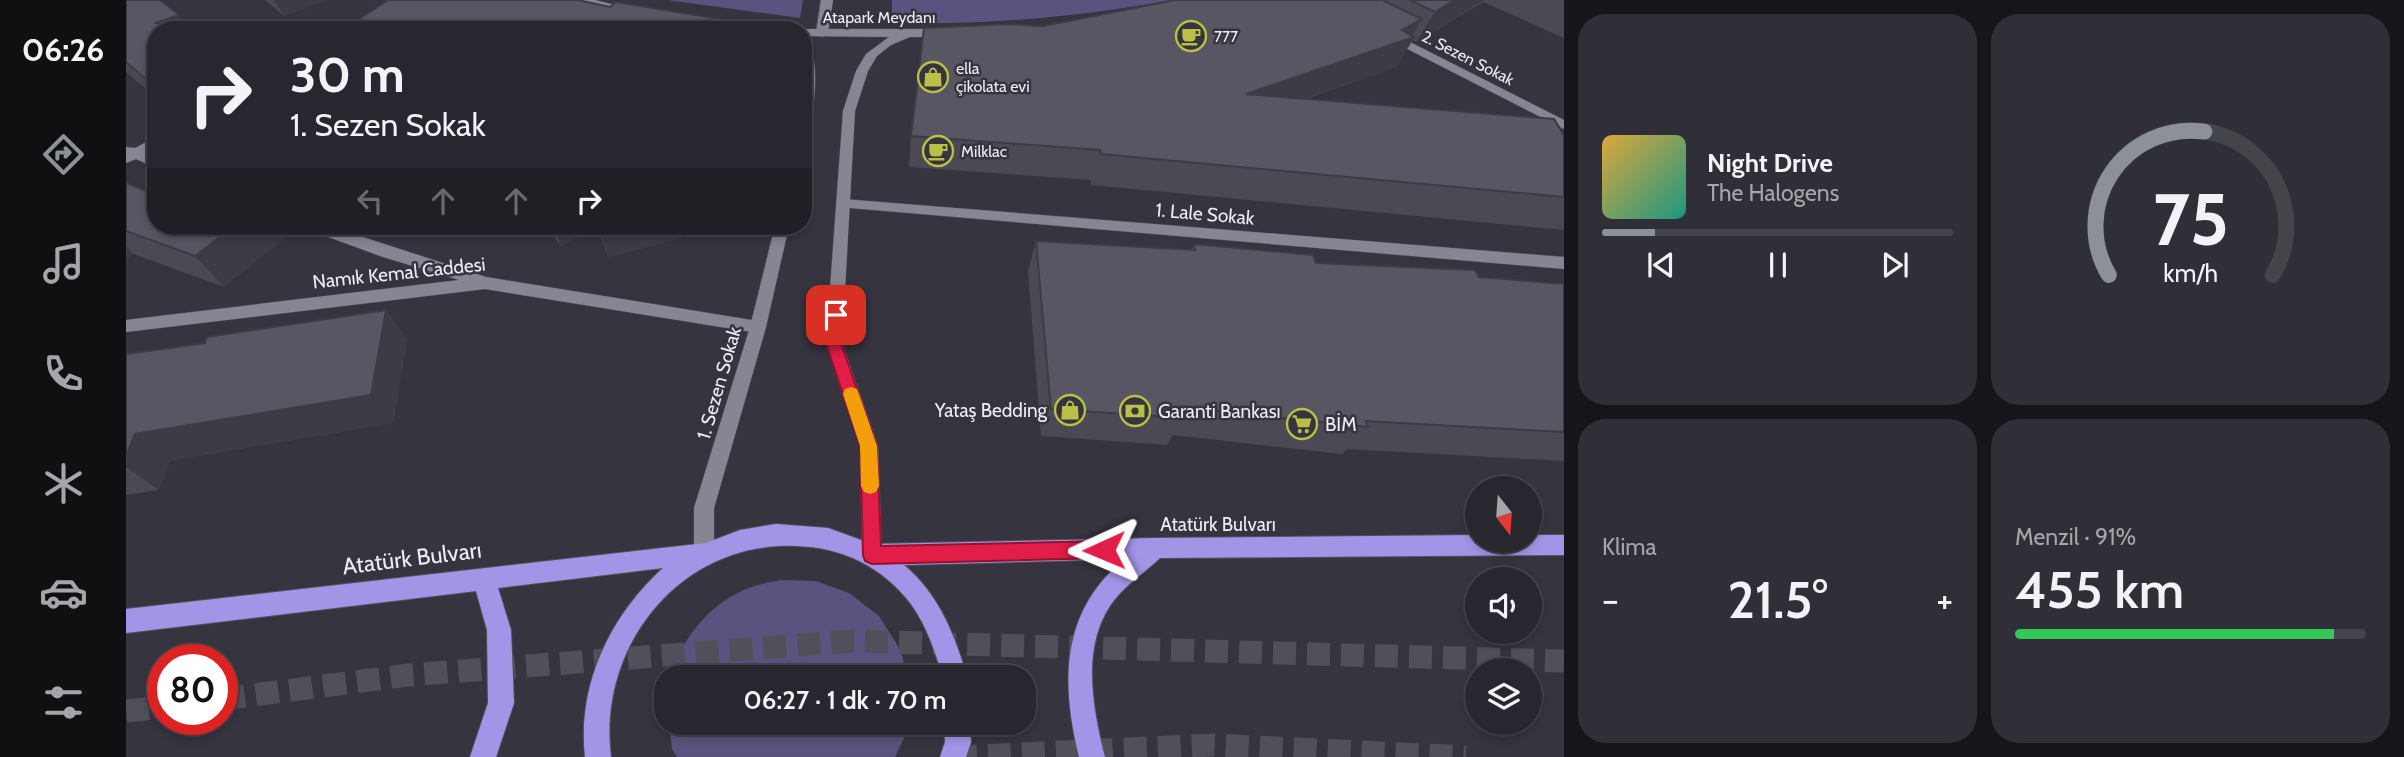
<!DOCTYPE html>
<html lang="tr">
<head>
<meta charset="utf-8">
<style>
	body { margin:0; font-family:Cabin,sans-serif; background:#302f37; color:#f1f3f6; height:100vh; display:flex; flex-direction:column; font-size:26px; white-space:nowrap }
	* { box-sizing:border-box; margin:0 }
	p { font-size:23px; color:#a5a5aa }
	.icon { flex:none; width:38px; height:38px; fill:none; stroke:currentColor; stroke-width:2; stroke-linecap:round; stroke-linejoin:round }
	.map { position:relative; flex:1; overflow:hidden }
	.drawer { display:flex; flex-direction:column; gap:14px; padding:14px; background:#16151a; width:840px }
	.drawer>* { flex:none }
	.top-card { position:absolute; left:21px; top:21px; width:665px; height:214px; border-radius:28px; box-shadow:0 4px 10px #0003,0 0 0 2px #44444b; background:#28272f; color:#f1f3f6; overflow:hidden }
	.needle { width:46px; rotate:163deg }
	.tools { position:absolute; left:1339px; top:476px; display:grid; gap:14px }
	.tools a { display:grid; place-items:center; width:77px; height:77px; border-radius:50%; background:#28272f; box-shadow:0 4px 10px #0003,0 0 0 2px #44444b; font-size:35px }
	.speed { position:absolute; left:21px; top:644px; display:flex; gap:14px; font-size:35px; font-weight:700; text-align:center }
	.speed>* { display:grid; place-content:center; width:91px; height:91px; border-radius:50%; background:#28272f; box-shadow:0 4px 10px #0003,0 0 0 2px #44444b; line-height:1 }
	.speed .limit { border:10px solid #d22; background:#fff; color:#111 }
	.pin { position:absolute; display:grid; place-items:center; width:60px; height:60px; color:#fff; margin:-30px; border-radius:14px; box-shadow:0 4px 10px #0006 }
	.me { position:absolute; width:77px; margin:-38px; rotate:269deg; stroke-linejoin:round; filter:drop-shadow(0 0 5px #0008) }
	.turn { display:flex; align-items:center; gap:24px; height:147px; padding:0 28px; font-size:32px }
	.turn .icon { width:91px; height:91px; stroke-width:2.5 }
	.turn b { display:block; font-size:49px; line-height:60px }
	.lanes { display:flex; align-items:center; height:66px; padding:0 28px; background:#0003; justify-content:center; gap:35px; direction:ltr }
	.lanes .off { opacity:.35 }
	.big { font-size:52px; font-weight:600; line-height:1.1 }
	.drawer .card { flex:1; display:flex; flex-direction:column; justify-content:center; gap:10px; min-width:0; padding:0 24px; border-radius:28px; background:#302f37 }
	.drawer .dial { align-items:center; gap:0 }
	.dial svg { height:182px; overflow:visible; fill:none; stroke:#44444b; stroke-width:7; stroke-linecap:round; text-anchor:middle }
	.dial text { fill:#f1f3f6; stroke:none }
	.song { display:flex; align-items:center; gap:21px }
	.cover { width:84px; height:84px; border-radius:10px; background:linear-gradient(135deg,hsl(40 70% 55%),hsl(170 70% 35%)) }
	.played { height:7px; border-radius:4px; background:linear-gradient(90deg,#8c9099 15%,#44444b 15%) }
	.keys { display:flex; justify-content:space-around; direction:ltr }
	.heat { display:flex; justify-content:space-between; align-items:center; font-size:38px; direction:ltr }
	.charge { height:10px; border-radius:5px; background:linear-gradient(90deg,#34c759 91%,#44444b 0) }
	.drawer .tiles { flex:1; display:grid; gap:14px; grid-template-columns:repeat(2,1fr) }
	.trip { position:absolute; left:528px; top:665px; width:382px; height:70px; border-radius:28px; background:#28272f; box-shadow:0 4px 10px #0003,0 0 0 2px #44444b; font-weight:600; line-height:70px; text-align:center }
	main { display:flex; flex:1; min-height:0 }
	.dock { display:flex; flex-direction:column; width:126px; justify-content:space-around; align-items:center; background:#101013; color:#a5a5aa }
	.dock .icon { width:49px; height:49px }
	.dock .on { color:#8c9099 }
	.dock b { font-size:32px; color:#f1f3f6 }
	.map>svg:first-child { display:block }
	.green { fill:#5b537f }
	.lines { fill:none; stroke-linecap:round; stroke-linejoin:round }
	.trunk-tunnel { stroke:#51505a; stroke-width:23; stroke-dasharray:23 11; stroke-linecap:butt }
	.pedestrian-casing { stroke:#53515b; stroke-width:1 }
	.minor-casing { stroke:#53515b; stroke-width:1 }
	.secondary-casing { stroke:#53515b; stroke-width:1 }
	.trunk-casing { stroke:#53515b; stroke-width:2 }
	.pedestrian { fill:#878592; fill-rule:evenodd }
	.minor { fill:#878592; fill-rule:evenodd }
	.secondary { fill:#878592; fill-rule:evenodd }
	.trunk { fill:#a494e7; fill-rule:evenodd }
	.wall { fill:#4b4a54 }
	.shaded-wall { fill:#3d3c45 }
	.building { fill:#575662; stroke:#3d3c45; stroke-width:2 }
	.route { fill:#e11d48; stroke:#92132f; stroke-width:2 }
	.slow { fill:#f59e0b }
	.labels { text-anchor:middle; dominant-baseline:central; stroke-width:5; stroke-linejoin:round; paint-order:stroke }
	.far-street-label { font-size:16px; fill:#edecf3; stroke:#35343f }
	.far-poi-label { font-size:16px; fill:#edecf3; stroke:#35343f; text-anchor:start }
	.street-label { font-size:19px; fill:#edecf3; stroke:#35343f }
	.poi-label { font-size:19px; fill:#edecf3; stroke:#35343f; text-anchor:start }
	.near-street-label { font-size:23px; fill:#edecf3; stroke:#35343f }
</style>
</head>
<body>
<main>
<nav class="dock">
<b>06:26</b>
<svg class="icon on" aria-label="directions" viewBox="0 0 24 24"><path d="M12 3l9 9-9 9-9-9zM9 14v-3h6M13 9l2 2-2 2"/></svg>
<svg class="icon" aria-label="music" viewBox="0 0 24 24"><path d="M9 18V5l10-2v13"/><circle cx="6" cy="18" r="3"/><circle cx="16" cy="16" r="3"/></svg>
<svg class="icon" aria-label="phone" viewBox="0 0 24 24"><path d="M5 4h4l2 5-3 2q2 4 5 5l2-3 5 2v4C11 20 4 13 5 4z"/></svg>
<svg class="icon" aria-label="climate" viewBox="0 0 24 24"><path d="M12 3v18M4 7l16 10M4 17L20 7"/></svg>
<svg class="icon" aria-label="car" viewBox="0 0 24 24"><path d="M5 17H2v-5l4-1 3-4h7l3 4 3 1v5h-3M9 17h6M6 11h13"/><circle cx="7" cy="17" r="2"/><circle cx="17" cy="17" r="2"/></svg>
<svg class="icon" aria-label="filters" viewBox="0 0 24 24"><path d="M4 7h16M4 17h16"/><circle cx="9" cy="7" r="2"/><circle cx="15" cy="17" r="2"/></svg>
</nav>
<div class="map">
<svg width="1438" height="757" viewBox="0 0 1438 757">
	<rect width="100%" height="100%" fill="#35343f"/>
	<g class="green">
		<path d="M541,0H677L674,18Z"/>
		<path d="M766,0H1047C951,17 863,25 766,23Z"/>
		<path d="M655,580L690,581L723,593L753,616L775,651L781,677H546C553,639 587,601 623,588C633,584 645,582 655,580Z"/>
		<path d="M543,723H780L779,736L769,757H551L546,749Z"/>
	</g>
	<g class="lines">
		<g class="trunk-tunnel">
			<path d="M96,699L283,675L726,641L1438,661"/>
			<path d="M0,711L37,707"/>
			<path d="M828,757L1088,745L1340,757"/>
		</g>
		<g class="pedestrian-casing">
			<path id="pedestrian" d="M695,0H707L702,33L696,37L690,33Z"/>
		</g>
		<g class="minor-casing">
			<g id="minor">
				<path d="M1260,34H1268L1438,120V129L1260,38Z"/>
				<path d="M30,137V147L20,153L30,158V168L10,159L0,163V147L9,148Z"/>
				<path d="M717,199L1438,257V269L712,207L710,204L712,201Z"/>
				<path d="M181,226H203L360,277L632,321L640,327L632,333L359,289L0,332V320L333,280L257,257L183,230Z"/>
			</g>
		</g>
		<g class="secondary-casing">
			<g id="secondary">
				<path d="M446,0H469L513,11L507,14Z"/>
				<path d="M601,23L655,27L661,30L597,28L595,26Z"/>
				<path d="M677,29H819L825,33L819,37H784L765,45L751,56L742,71L729,111L716,343L752,446L756,555L753,562L746,565L739,562L736,555L734,446L700,343L717,111L730,71L740,54L763,37L677,36V30H673Z"/>
				<path d="M677,41C698,52 686,114 684,135L677,139Z"/>
				<path d="M649,226H663L640,327L588,508V553L585,560L578,563L571,560L568,553V508L624,327Z"/>
			</g>
		</g>
		<g class="trunk-casing">
			<g id="trunk">
				<path d="M650,524L702,528L746,544L1029,538L1351,535V541H1404V535H1438V555L1034,558C1019,572 1002,583 989,599C954,643 966,707 979,757H953C935,683 934,611 999,559L778,565C812,593 829,635 841,677H817C809,652 801,626 785,604C757,567 716,547 670,546C554,541 471,646 485,757H459C451,685 484,616 537,568L372,588L385,630L388,703L370,757H344L362,703L361,630L350,591L0,633V609L580,543L614,530Z"/>
				<path d="M818,723H844L845,742L840,757H814L819,742Z"/>
			</g>
		</g>
		<use href="#pedestrian" class="pedestrian"/>
		<use href="#minor" class="minor"/>
		<use href="#secondary" class="secondary"/>
		<use href="#trunk" class="trunk"/>
	</g>
	<g class="wall">
		<path d="M0,0L30,30V98L0,72Z"/>
		<path d="M139,0H201L158,16Z"/>
		<path d="M1049,0H1438V38L1357,2L1290,42L1287,40L1270,67L1180,99L1438,135V230L965,185V180L783,167L785,136L917,26Z"/>
		<path d="M0,183L25,193L30,226H173L98,287L8,254L0,260Z"/>
		<path d="M338,226H358L354,230Z"/>
		<path d="M420,226H554L556,238L482,257L471,227L435,246Z"/>
		<path d="M910,241L1065,250L1068,244L1190,263L1438,284V461L1221,449L1216,454L1047,435L1041,445L915,436L902,271Z"/>
		<path d="M260,310L281,339L267,423L44,461L33,490L0,495V354L79,343Z"/>
	</g>
	<g class="shaded-wall">
		<path d="M148,0H201L158,16Z"/>
		<path d="M1329,0H1358L1290,42L1309,12Z"/>
		<path d="M53,15L64,30H35L30,23Z"/>
		<path d="M1296,19L1284,39L1288,37L1270,67L1106,124L1120,94Z"/>
		<path d="M108,226H173L98,287L69,256Z"/>
		<path d="M351,226H358L354,230Z"/>
		<path d="M427,226H471V227L435,246Z"/>
		<path d="M472,226H554L556,238L482,257Z"/>
		<path d="M0,246L8,254L0,260Z"/>
		<path d="M260,310L281,339L267,423L44,461L33,490L0,467V456L9,434Z"/>
	</g>
	<g class="building">
		<path d="M0,0H34L53,15L30,23L52,30H30V88L0,62Z"/>
		<path d="M262,0H452L484,7L490,2L624,24L623,30H217Z"/>
		<path d="M1049,0H1256L1296,19L1276,30L1288,37L1120,94L1428,119L1438,135V197L975,154L974,150L785,136L798,28L882,24L917,26Z"/>
		<path d="M1284,0H1329L1309,12Z"/>
		<path d="M0,183L25,193L30,190V226H108L69,256L0,231Z"/>
		<path d="M910,241L1069,250L1068,244L1187,255L1190,263L1349,270L1353,277L1438,284V432L1240,421L1242,427L1056,407L1058,418L925,409Z"/>
		<path d="M260,310L245,395L9,434L0,456V354L79,343L81,337Z"/>
	</g>
	<path class="route" d="M710,310L717,315L715,343L751,446L755,546L978,541L984,544L987,550L984,556L978,558L746,564L739,561L737,555L734,446L700,343L702,315Z"/>
	<path class="slow" d="M725,387L731,389L733,394L751,446L753,486L750,492L744,494L738,492L735,486L734,446L717,394L719,389Z"/>
	<defs>
		<g id="cafe-ring" transform="scale(1.575)"><circle r="9.5" fill="#35343f" stroke="#bac045" stroke-width="1.5"/><path d="M-5.5-4.5H6V0H3Q3 3.5 0 3.5H-2.5Q-5.5 3.5-5.5 0ZM3-3.2v2h1.7v-2ZM-6 4.5H4V6H-6Z" fill="#bac045"/></g>
		<g id="shop-ring" transform="scale(1.575)"><circle r="9.5" fill="#35343f" stroke="#bac045" stroke-width="1.5"/><path d="M-5-2.5h2.3a2.7 3.5 0 0 1 5.4 0H5L5.5 6h-11ZM-1.5-2.5h3a1.5 2.3 0 0 0-3 0Z" fill="#bac045"/></g>
		<g id="bank-ring" transform="scale(1.575)"><circle r="9.5" fill="#35343f" stroke="#bac045" stroke-width="1.5"/><path d="M-6-4H6V4H-6ZM0-2.3a2.3 2.3 0 1 0 0 4.6a2.3 2.3 0 1 0 0-4.6Z" fill="#bac045"/></g>
		<g id="supermarket-ring" transform="scale(1.575)"><circle r="9.5" fill="#35343f" stroke="#bac045" stroke-width="1.5"/><path d="M-6-5.5h2.5l.6 2H6L4.5 2H-2.5L-4.4-4H-6ZM-1.5 3.2a1.3 1.3 0 1 0 .1 0ZM3 3.2a1.3 1.3 0 1 0 .1 0Z" fill="#bac045"/></g>
	</defs>
	<g fill-rule="evenodd">
		<use href="#cafe-ring" x="1065" y="36"/>
		<use href="#shop-ring" x="807" y="77"/>
		<use href="#cafe-ring" x="812" y="151"/>
		<use href="#shop-ring" x="944" y="410"/>
		<use href="#bank-ring" x="1009" y="411"/>
		<use href="#supermarket-ring" x="1176" y="424"/>
	</g>
	<g class="labels">
		<g class="far-street-label">
			<text x="753" y="17">Atapark Meydanı</text>
			<text transform="translate(1342 58) rotate(27)">2. Sezen Sokak</text>
		</g>
		<g class="far-poi-label">
			<text x="1088" y="36">777</text>
			<text x="830" y="68">ella<tspan x="830" dy="18">çikolata evi</tspan></text>
			<text x="835" y="151">Milklac</text>
		</g>
		<g class="street-label">
			<text transform="translate(1079 214) rotate(5)">1. Lale Sokak</text>
			<text transform="translate(273 273) rotate(-6)">Namık Kemal Caddesi</text>
			<text transform="translate(593 383) rotate(-74)">1. Sezen Sokak</text>
			<text x="1092" y="524">Atatürk Bulvarı</text>
		</g>
		<g class="poi-label">
			<text x="921" y="410" text-anchor="end">Yataş Bedding</text>
			<text x="1032" y="411">Garanti Bankası</text>
			<text x="1199" y="424">BİM</text>
		</g>
		<g class="near-street-label">
			<text transform="translate(286 558) rotate(-7)">Atatürk Bulvarı</text>
		</g>
	</g>
</svg>
<div class="tools">
<a><svg class="needle" viewBox="-14 -14 28 28"><path d="M0-13l5 13h-10z" fill="#e53935"/><path d="M0 13l5-13h-10z" fill="#a5a5aa"/></svg></a>
<a><svg class="icon" aria-label="sound" viewBox="0 0 24 24"><path d="M4 9h4l5-4v14l-5-4H4zM17 9q2 3 0 6"/></svg></a>
<a><svg class="icon" aria-label="layers" viewBox="0 0 24 24"><path d="M12 4l9 5-9 5-9-5zM3 14l9 5 9-5"/></svg></a>
</div>
<div class="speed"><div class="limit">80</div></div>
<div class="pin" style="left:710px;top:315px;background:#d93025"><svg class="icon" aria-label="arrive" viewBox="0 0 24 24"><path d="M6 21V4h12l-3 4 3 4H6"/></svg></div>
<svg class="me" style="left:978px;top:550px" viewBox="-20 -20 40 40"><path d="M0-17L14 15 0 8-14 15z" fill="#e11d48" stroke="#fff" stroke-width="4"/></svg>
<div class="trip">06:27 · 1 dk · 70 m</div>
<div class="top-card">
<div class="turn"><svg class="icon" aria-label="right" viewBox="0 0 24 24"><path d="M7 20v-9h11M14 6l5 5-5 5"/></svg><div><b>30 m</b>1. Sezen Sokak</div></div>
<div class="lanes"><svg class="icon off" aria-label="left" viewBox="0 0 24 24"><path d="M17 20v-9H6M10 6l-5 5 5 5"/></svg><svg class="icon off" aria-label="ahead" viewBox="0 0 24 24"><path d="M12 20V5M6 11l6-6 6 6"/></svg><svg class="icon off" aria-label="ahead" viewBox="0 0 24 24"><path d="M12 20V5M6 11l6-6 6 6"/></svg><svg class="icon" aria-label="right" viewBox="0 0 24 24"><path d="M7 20v-9h11M14 6l5 5-5 5"/></svg></div>
</div>
</div>
<section class="drawer">
<div class="tiles">
<div class="card">
<div class="song"><i class="cover"></i><div><b>Night Drive</b><p>The Halogens</p></div></div>
<div class="played"></div>
<div class="keys"><svg class="icon" aria-label="previous" viewBox="0 0 24 24"><path d="M18 5L8 12l10 7zM5 5v14"/></svg><svg class="icon" aria-label="pause" viewBox="0 0 24 24"><path d="M8 5v14M16 5v14"/></svg><svg class="icon" aria-label="next" viewBox="0 0 24 24"><path d="M6 5l10 7-10 7zM19 5v14"/></svg></div>
</div>
<div class="card dial"><svg viewBox="0 0 100 80">
<path d="M14 69A42 42 0 1 1 86 69"/>
<path d="M14 69A42 42 0 0 1 56 6" stroke="#8c9099"/>
<text x="50" y="56" font-size="32" font-weight="700">75</text>
<text x="50" y="72" font-size="11">km/h</text>
</svg></div>
<div class="card"><p>Klima</p>
<div class="heat"><a>−</a><b class="big">21.5°</b><a>+</a></div>
</div>
<div class="card"><p>Menzil · 91%</p><b class="big">455 km</b><div class="charge"></div></div>
</div>
</section>
</main>
</body>
</html>
